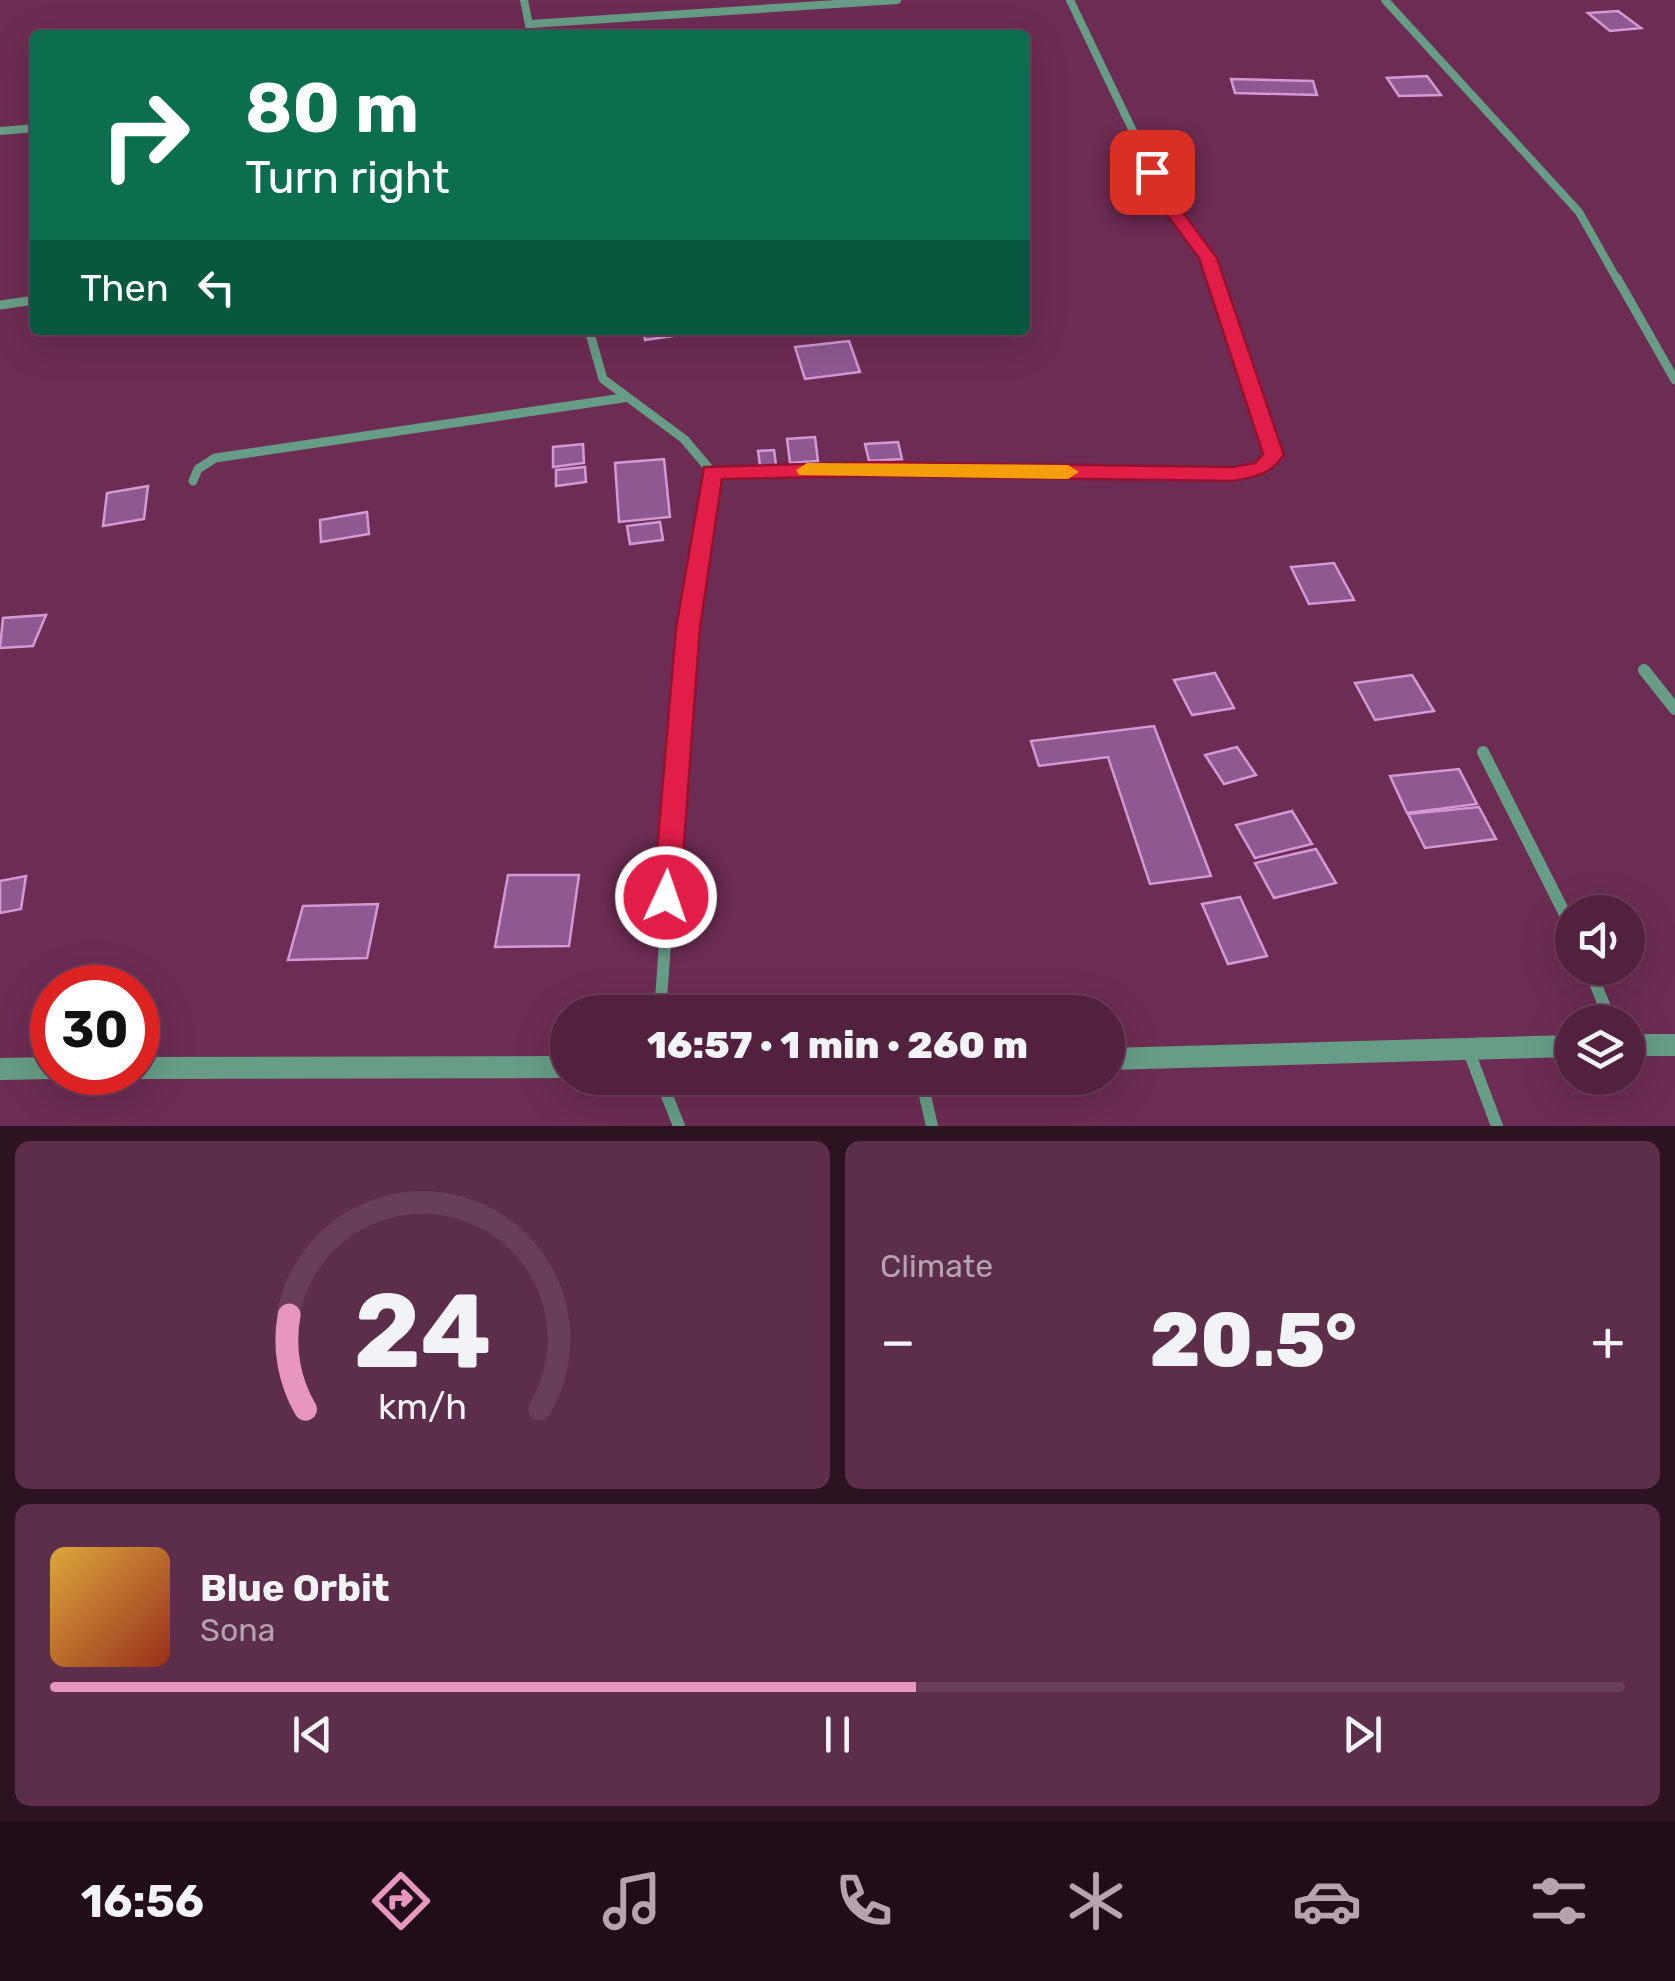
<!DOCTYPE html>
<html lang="en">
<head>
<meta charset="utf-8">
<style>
	body { margin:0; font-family:Rubik,sans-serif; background:#5c2e49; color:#f1f3f6; height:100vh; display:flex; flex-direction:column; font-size:38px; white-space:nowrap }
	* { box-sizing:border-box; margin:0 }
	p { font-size:32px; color:#b5a3b0 }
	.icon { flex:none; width:55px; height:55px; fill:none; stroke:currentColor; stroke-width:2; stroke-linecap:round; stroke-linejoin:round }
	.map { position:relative; height:1126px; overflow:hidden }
	.side { display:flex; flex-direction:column; gap:15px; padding:15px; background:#2d1222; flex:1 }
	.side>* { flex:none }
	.hud { position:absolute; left:30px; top:30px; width:1000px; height:305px; border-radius:10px; box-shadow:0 10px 40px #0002,0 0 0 2px #683e58; background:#0b6e4f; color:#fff; overflow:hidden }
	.controls { position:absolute; left:1555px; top:895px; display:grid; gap:20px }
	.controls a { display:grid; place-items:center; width:90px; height:90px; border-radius:50%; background:#52213e; box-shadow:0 10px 40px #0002,0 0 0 2px #683e58; font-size:50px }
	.speed { position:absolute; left:30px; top:965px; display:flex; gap:20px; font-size:50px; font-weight:700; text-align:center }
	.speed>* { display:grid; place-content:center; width:130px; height:130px; border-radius:50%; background:#52213e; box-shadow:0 10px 40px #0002,0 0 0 2px #683e58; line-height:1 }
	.speed .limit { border:15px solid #d22; background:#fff; color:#111 }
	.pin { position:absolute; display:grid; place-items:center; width:85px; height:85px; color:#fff; margin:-42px; border-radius:20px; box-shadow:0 5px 15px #0006 }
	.me { position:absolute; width:110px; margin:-55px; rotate:3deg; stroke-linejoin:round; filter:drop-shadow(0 0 8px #0008) }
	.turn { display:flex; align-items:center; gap:35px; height:210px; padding:0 50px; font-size:45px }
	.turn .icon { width:130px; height:130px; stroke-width:2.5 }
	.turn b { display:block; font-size:70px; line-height:85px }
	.then { display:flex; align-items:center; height:95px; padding:0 50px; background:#0003; gap:20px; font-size:38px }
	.big { font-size:75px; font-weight:800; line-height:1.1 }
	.side .card { flex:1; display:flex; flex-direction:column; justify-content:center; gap:15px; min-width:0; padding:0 35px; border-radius:15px; background:#5c2e49 }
	.side .dial { align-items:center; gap:0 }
	.dial svg { height:260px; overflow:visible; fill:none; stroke:#683e58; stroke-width:7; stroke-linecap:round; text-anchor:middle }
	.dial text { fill:#f1f3f6; stroke:none }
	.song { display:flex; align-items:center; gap:30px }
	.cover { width:120px; height:120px; border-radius:15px; background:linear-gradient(135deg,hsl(40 70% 55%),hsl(10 70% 35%)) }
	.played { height:10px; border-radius:5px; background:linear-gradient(90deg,#e797bd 55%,#683e58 55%) }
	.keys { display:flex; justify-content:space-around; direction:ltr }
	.heat { display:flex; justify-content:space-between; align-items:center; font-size:55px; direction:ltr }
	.side .tiles { flex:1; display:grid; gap:15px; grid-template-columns:1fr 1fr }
	.card:last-child { grid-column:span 2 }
	.trip { position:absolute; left:550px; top:995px; width:575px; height:100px; border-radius:50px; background:#52213e; box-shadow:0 10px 40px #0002,0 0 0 2px #683e58; font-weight:800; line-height:100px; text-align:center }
	.tabs { display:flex; height:160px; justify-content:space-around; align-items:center; background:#210d19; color:#b5a3b0 }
	.tabs .icon { width:70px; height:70px }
	.tabs .current { color:#e797bd }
	.tabs b { font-size:45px; color:#f1f3f6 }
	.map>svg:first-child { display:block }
	.building { fill:#8e5991; stroke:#d399d5; stroke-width:2.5 }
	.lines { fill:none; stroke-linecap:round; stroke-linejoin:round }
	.minor-far2 { stroke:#679d86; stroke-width:8 }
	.minor-far1 { stroke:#679d86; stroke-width:9 }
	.minor { stroke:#679d86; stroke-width:12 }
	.tertiary { fill:#679d86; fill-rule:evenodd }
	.route { fill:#e11d48; stroke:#92132f; stroke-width:2.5 }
	.slow { fill:#f59e0b }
</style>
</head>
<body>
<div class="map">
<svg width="1675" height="1126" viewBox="0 0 1675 1126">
	<rect width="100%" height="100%" fill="#6d2c53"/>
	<g class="building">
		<path d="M1618,11L1641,28L1610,31L1588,13Z"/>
		<path d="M1427,76L1441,95L1399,96L1387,78Z"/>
		<path d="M1231,79L1313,81L1317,95L1235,93Z"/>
		<path d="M643,330H692L693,333L645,340Z"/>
		<path d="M849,341L860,372L805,379L795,347Z"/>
		<path d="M815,437L818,461L790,463L787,439Z"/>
		<path d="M898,442L902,459L869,461L865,444Z"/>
		<path d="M583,444L584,463L553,467V447Z"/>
		<path d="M774,450L776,465L760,466L758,451Z"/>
		<path d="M664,459L670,517L619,522L615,463Z"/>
		<path d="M585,467L586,482L556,486V470Z"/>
		<path d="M148,486L144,519L103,526L107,493Z"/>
		<path d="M367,512L369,534L321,542L320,520Z"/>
		<path d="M660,522L663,540L630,544L627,526Z"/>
		<path d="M1334,563L1354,600L1309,604L1291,567Z"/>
		<path d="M46,615L33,646L0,648L3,618Z"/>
		<path d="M1215,673L1234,708L1192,715L1174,680Z"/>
		<path d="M1412,675L1434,711L1375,720L1355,683Z"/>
		<path d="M1154,726L1211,876L1150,884L1108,757L1039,766L1031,741Z"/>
		<path d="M1237,747L1256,775L1224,784L1205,755Z"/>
		<path d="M1459,769L1477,804L1407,813L1390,776Z"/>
		<path d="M1479,807L1496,839L1425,848L1408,814Z"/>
		<path d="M1292,811L1312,844L1255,858L1236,825Z"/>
		<path d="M1316,849L1336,883L1274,898L1255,863Z"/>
		<path d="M508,875H579L569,946L495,947Z"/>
		<path d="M26,876L21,909L0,913V881Z"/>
		<path d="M1240,897L1267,956L1228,964L1202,904Z"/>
		<path d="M378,904L367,958L288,960L303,906Z"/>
	</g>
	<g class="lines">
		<g class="minor-far2">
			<path d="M524,0L531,35"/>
			<path d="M1070,0L1168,204L1208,257L1216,281"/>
			<path d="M1385,0L1579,212L1618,281"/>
			<path d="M530,24L897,0"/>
			<path d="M0,131L35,128"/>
		</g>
		<g class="minor-far1">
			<path d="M1617,278L1675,380"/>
			<path d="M0,305L35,300"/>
			<path d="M589,330L603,379L684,439L712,472L687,647"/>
			<path d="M712,472L878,469L1232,474L1262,468L1274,455L1215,278"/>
			<path d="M193,481L198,469L215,458L623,398"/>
		</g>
		<g class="minor">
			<path d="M1644,670L1675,709"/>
			<path d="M1483,752L1572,928"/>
			<path d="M1589,968L1611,1022"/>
			<path d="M660,1012L687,645"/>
			<path d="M1468,1049L1497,1126"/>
			<path d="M660,1078L679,1126"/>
			<path d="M921,1078L932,1126"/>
		</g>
		<g class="tertiary">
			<rect x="1628" y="1034" width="47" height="22"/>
			<path d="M1572,1035V1057L1108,1070V1048Z"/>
			<path d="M568,1056V1078L138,1079L128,1072H138V1057Z"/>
			<path d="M52,1057V1072H62L60,1076L52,1079L0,1080V1058Z"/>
		</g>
	</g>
	<path class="route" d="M1146,169H1158L1176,203L1217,258L1284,455C1270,475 1255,477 1232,481L878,476L722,479L700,628L680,897L676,906L666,909L657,906L653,897L676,628L704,467L878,462L1232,467L1255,463L1263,454L1199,258L1159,204L1144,172Z"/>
	<path class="slow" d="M807,463L1068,465L1079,472L1068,479L799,475L796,470Z"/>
</svg>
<div class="controls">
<a><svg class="icon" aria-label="sound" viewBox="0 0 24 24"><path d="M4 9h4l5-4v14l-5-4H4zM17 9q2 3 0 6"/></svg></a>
<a><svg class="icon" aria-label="layers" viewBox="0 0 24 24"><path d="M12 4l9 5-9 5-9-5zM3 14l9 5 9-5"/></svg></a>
</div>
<div class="speed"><div class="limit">30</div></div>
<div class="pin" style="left:1152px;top:172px;background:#d93025"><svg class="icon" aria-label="arrive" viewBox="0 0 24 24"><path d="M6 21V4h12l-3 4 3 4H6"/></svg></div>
<svg class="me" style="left:666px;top:897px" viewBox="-20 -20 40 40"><circle r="17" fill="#e11d48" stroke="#fff" stroke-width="3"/><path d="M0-11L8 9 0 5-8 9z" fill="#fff"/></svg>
<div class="trip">16:57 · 1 min · 260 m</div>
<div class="hud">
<div class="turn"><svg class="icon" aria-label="right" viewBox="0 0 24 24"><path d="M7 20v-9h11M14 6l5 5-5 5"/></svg><div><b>80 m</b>Turn right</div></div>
<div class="then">Then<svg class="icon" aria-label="left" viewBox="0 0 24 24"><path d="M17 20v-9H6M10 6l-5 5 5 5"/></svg></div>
</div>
</div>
<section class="side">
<div class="tiles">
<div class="card dial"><svg viewBox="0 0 100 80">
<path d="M14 69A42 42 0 1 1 86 69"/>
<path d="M14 69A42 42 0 0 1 9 40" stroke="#e797bd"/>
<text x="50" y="56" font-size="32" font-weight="700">24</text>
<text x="50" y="72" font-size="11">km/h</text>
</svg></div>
<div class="card"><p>Climate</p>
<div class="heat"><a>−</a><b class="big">20.5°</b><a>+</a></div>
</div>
<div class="card">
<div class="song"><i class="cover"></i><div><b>Blue Orbit</b><p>Sona</p></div></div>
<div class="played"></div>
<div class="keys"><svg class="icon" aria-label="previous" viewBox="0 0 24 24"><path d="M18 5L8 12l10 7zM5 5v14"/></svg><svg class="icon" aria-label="pause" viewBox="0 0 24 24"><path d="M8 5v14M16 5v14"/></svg><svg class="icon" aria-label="next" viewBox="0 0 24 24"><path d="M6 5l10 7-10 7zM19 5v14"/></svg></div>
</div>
</div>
</section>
<nav class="tabs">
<b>16:56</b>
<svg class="icon current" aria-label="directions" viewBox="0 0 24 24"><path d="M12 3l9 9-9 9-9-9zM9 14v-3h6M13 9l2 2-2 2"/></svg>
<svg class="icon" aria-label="music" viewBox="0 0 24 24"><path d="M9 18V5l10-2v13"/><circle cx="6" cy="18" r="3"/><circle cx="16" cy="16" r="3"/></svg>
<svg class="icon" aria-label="phone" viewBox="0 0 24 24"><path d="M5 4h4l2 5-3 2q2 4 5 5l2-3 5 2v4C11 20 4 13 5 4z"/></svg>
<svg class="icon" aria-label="climate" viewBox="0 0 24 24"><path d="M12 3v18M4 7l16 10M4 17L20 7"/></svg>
<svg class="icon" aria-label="car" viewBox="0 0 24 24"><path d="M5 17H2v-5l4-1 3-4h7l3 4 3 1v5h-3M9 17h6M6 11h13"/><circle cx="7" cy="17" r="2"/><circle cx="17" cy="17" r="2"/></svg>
<svg class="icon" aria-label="filters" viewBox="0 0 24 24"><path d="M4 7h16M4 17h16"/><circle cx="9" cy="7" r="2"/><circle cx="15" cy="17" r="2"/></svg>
</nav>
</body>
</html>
